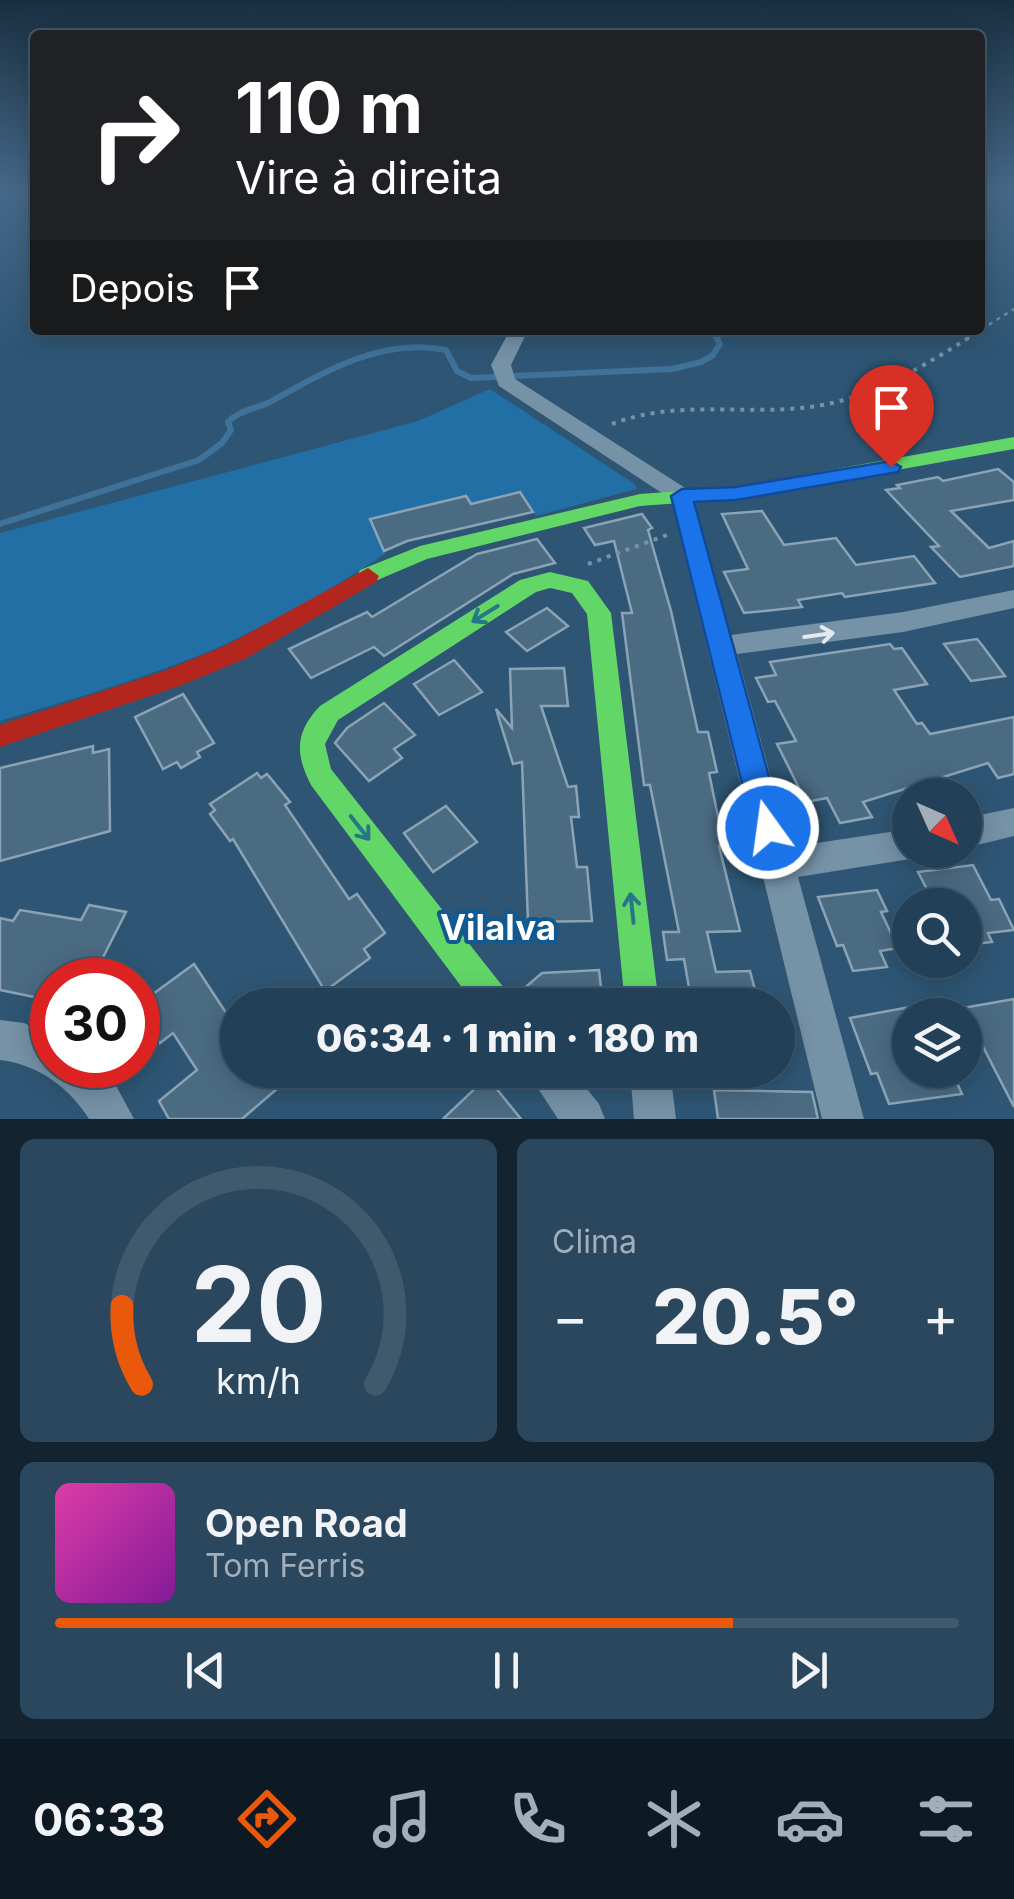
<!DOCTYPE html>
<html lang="pt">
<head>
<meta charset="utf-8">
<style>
	body { margin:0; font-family:Inter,sans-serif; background:#2a475d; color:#f1f3f6; height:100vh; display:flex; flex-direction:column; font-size:38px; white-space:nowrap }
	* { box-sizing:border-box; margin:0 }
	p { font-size:32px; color:#a2afba }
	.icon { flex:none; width:55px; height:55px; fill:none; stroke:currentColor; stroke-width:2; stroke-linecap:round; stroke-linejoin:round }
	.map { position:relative; height:1119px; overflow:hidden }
	.side { display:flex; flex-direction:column; gap:20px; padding:20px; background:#132330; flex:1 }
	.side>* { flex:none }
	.top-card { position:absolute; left:30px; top:30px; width:955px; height:305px; border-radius:10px; box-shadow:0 5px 25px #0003,0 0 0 2px #3f596d; background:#202124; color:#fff; overflow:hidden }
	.needle { width:65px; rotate:135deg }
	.fabs { position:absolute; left:892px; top:778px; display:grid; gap:20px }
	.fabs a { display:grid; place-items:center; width:90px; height:90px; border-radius:50%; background:#224057; box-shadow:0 5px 25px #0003,0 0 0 2px #3f596d; font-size:50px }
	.speed { position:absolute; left:30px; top:958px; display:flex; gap:20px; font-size:50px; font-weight:700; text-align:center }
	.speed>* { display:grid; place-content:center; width:130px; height:130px; border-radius:50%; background:#224057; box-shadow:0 5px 25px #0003,0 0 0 2px #3f596d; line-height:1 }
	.speed .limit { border:15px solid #d22; background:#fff; color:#111 }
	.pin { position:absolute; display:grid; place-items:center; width:85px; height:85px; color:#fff; margin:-102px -42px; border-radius:50% 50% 50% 0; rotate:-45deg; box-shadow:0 0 10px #0007 }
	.pin .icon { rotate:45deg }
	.me { position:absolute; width:110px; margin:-55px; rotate:346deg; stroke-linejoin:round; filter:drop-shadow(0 0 8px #0008) }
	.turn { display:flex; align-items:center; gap:35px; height:210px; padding:0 40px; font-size:45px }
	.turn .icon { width:130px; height:130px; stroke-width:2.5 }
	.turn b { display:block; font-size:70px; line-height:85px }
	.then { display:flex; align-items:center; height:95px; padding:0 40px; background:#0003; gap:20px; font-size:38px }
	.big { font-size:75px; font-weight:800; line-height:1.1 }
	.side .tile { flex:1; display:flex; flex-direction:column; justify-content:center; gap:15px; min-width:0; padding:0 35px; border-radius:15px; background:#2a475d }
	.side .dial { align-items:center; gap:0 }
	.dial svg { height:260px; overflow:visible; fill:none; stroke:#3f596d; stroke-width:7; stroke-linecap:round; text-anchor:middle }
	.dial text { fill:#f1f3f6; stroke:none }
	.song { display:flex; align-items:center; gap:30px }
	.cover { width:120px; height:120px; border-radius:15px; background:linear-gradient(135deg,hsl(320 70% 55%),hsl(290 70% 35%)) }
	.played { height:10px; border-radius:5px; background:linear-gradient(90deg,#ea580c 75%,#3f596d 75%) }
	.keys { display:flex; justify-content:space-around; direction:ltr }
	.heat { display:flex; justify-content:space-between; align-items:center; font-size:55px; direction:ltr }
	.side .tiles { flex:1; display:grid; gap:20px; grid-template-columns:1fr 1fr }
	.tile:last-child { grid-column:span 2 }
	.trip { position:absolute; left:220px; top:988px; width:575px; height:100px; border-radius:50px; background:#224057; box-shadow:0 5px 25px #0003,0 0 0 2px #3f596d; font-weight:800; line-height:100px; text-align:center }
	.dock { display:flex; height:160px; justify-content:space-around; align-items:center; background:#0e1a23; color:#a2afba }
	.dock .icon { width:70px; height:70px }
	.dock .active { color:#ea580c }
	.dock b { font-size:45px; color:#f1f3f6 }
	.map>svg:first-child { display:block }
	.green { fill:#226fa6 }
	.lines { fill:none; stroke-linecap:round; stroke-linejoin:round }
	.stream-far1 { stroke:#3f729a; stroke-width:5 }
	.stream { stroke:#3f729a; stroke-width:6 }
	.building { fill:#4b6b83; stroke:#8ba3b5; stroke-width:2.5 }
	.path-far1 { stroke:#7692a7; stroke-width:2.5; stroke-dasharray:4 5; stroke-linecap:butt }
	.path { stroke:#7692a7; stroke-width:4; stroke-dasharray:4 6; stroke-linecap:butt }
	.street { fill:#7692a7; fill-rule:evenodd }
	.fast { fill:#63d668; fill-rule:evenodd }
	.jam { fill:#b3261e; fill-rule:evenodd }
	.oneway { stroke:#267887 }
	.oneway2 { stroke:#e4e9ed }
	.route { fill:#1a73e8; stroke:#114b97; stroke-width:2.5 }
	.labels { text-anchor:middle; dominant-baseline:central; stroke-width:8; stroke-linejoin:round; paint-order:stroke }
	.near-neighbourhood-label { font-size:35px; font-weight:bold; fill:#fff; stroke:#115991 }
</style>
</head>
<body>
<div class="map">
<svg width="1014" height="1119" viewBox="0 0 1014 1119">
	<rect width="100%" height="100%" fill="#2e5674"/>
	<path class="green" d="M490,389L636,485V489L536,516L520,492L471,504L465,496L371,518L385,554C342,582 299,609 253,631C173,671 85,695 0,721V533L418,421Z"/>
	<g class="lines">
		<path class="stream-far1" d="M713,330L718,339"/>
		<path class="stream" d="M0,524L199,460L222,443L231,430L228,422C240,410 255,409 270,402C324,372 382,337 446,350L457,371L471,378L673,369L701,362L712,356L720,344L716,337"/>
	</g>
	<g class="building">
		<path d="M998,469L1014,482V500L951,511L989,548L1014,541V566L960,577L931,547L939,546L886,490L900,488L897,485L938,477L943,481Z"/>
		<path d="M520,492L533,512L407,541L384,551L370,519L466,496L471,504Z"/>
		<path d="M762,511L784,545L836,538L856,565L914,556L935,583L845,597L842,593L798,600L802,607L744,613L724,572L748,569L722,514Z"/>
		<path d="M642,514L652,528L648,530L671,611L698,732H708L717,772L709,773L720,826L728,825L733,846H719L740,931L707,932L716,972L750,971L759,1005H692L684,959L667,960L663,932H679L650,785H644L622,613H632L614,541L595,545L584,528Z"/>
		<path d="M537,539L555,563L513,574L384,656L374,647L311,678L289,649L367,612L372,617L477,554Z"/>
		<path d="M547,608L568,626L527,651L506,632Z"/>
		<path d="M977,639L982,645L1005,676L971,681L944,644Z"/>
		<path d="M890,644L894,649L902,648L927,684L894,690L917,724L922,723L930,734L1014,717V774L998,778L988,763L863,802L872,817L840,823L827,798L806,802L777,744L796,741L775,701L768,702L756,678L776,675L770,662Z"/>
		<path d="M454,660L482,692L439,715L414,684Z"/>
		<path d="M564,668L568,706H541L568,787L576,786L579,817H571L577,867H587L592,921L528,922L522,762L513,764L496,709L512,728L510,669Z"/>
		<path d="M183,694L214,743L197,752L200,757L181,768L177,762L163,769L135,717Z"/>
		<path d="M384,703L415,735L394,749L402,758L369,781L335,743L347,728Z"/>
		<path d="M93,746V753L109,749L110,831L0,861V768Z"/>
		<path d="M257,773L261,778L267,774L290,802L285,805L349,899L357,894L385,933L364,949L370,958L325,991L233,839L230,841L210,814L215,810L210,804Z"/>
		<path d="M446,806L477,842L433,872L404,833Z"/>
		<path d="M973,865L991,900L999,899L1014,930L988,933L992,942L965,945V905H935L918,872Z"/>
		<path d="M877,890L887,911L881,912L898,948L880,951L887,967L853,971L843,945L837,946L818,897Z"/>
		<path d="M89,905L126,912L92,979L58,972L44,999L0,990V918L13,921L20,910L81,920Z"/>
		<path d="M194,964L238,1031V1070H266L278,1088L242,1119H169L159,1101L197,1070L173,1033L160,1043L153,1029L138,1040V1005Z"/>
		<path d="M599,970L603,1005H530L521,991L542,973Z"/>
		<path d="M1014,999V1107L963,1008Z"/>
		<path d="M910,1007V1070H951L962,1094L889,1104L877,1073L871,1074L850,1018Z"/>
		<path d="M487,1077L521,1119H443Z"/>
		<path d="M714,1090L812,1092L818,1119H718Z"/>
	</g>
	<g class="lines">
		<path class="path-far1" d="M966,339L1014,309"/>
		<g class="path">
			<path d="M612,424C680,398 747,417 817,406C873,397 922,367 970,337"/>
			<path d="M588,564L667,535"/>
		</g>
		<g class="street">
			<path d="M510,330H528L511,365L515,379L690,491L731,635L903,612L1014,590V608L903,632L737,654L790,847L910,829V850H924L910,859L798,877L864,1119H822L671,499L499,386L491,365Z"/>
			<path d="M1014,808V836L965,848V818Z"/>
			<path d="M0,1020L24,1023L52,1036V1065H94L114,1082L134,1119H89C69,1087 37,1064 0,1060Z"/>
			<path d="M526,1070H572L599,1104L605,1119H558Z"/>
			<path d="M630,1070H670L676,1119H634Z"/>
		</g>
		<g class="fast">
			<path d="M1014,437V449L736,499L640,506L427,559L368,584L357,576L360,570L420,546L640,494L736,487Z"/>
			<path d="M550,572L588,581L611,613L659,1005H625L587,614L572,593L550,588L536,592L338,720L325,744L331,769L508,993L513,1005H475L311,785C295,754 295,732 320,706L520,580Z"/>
		</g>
		<path class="jam" d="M368,568L379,576L376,582L245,659L182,685L0,747V725L164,671L227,645Z"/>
	</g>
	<defs><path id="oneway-shaft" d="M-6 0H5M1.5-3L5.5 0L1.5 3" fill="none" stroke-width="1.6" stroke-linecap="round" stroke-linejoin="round" transform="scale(2.5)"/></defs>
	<g class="oneway">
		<use href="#oneway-shaft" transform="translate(485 614) rotate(148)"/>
		<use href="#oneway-shaft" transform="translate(360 828) rotate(52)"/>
		<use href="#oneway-shaft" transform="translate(632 908) rotate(-96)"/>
	</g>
	<use class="oneway2" href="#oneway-shaft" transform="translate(819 635) rotate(-8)"/>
	<linearGradient id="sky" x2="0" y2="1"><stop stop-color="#192f40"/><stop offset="0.55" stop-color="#466888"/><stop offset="1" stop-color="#466888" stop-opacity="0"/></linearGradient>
	<rect width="1014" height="348" fill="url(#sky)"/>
	<path class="route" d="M891,461L901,467L898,472L736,500L694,502L783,828L779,838L768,842L757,838L753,828L671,496L682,489L736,487Z"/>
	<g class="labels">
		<g class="near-neighbourhood-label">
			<text x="498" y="927">Vilalva</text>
		</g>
	</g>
</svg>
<div class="fabs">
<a><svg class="needle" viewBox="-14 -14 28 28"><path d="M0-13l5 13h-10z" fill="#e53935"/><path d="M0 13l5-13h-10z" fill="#a2afba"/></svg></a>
<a><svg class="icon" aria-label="search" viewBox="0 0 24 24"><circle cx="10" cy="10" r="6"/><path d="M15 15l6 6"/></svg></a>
<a><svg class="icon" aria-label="layers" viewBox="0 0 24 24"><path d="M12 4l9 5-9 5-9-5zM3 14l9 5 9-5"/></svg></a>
</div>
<div class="speed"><div class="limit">30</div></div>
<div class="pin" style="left:891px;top:467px;background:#d93025"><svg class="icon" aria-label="arrive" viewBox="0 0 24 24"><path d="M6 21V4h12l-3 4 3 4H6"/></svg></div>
<svg class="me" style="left:768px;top:828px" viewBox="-20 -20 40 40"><circle r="17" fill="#1a73e8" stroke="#fff" stroke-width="3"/><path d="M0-11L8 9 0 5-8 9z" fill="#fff"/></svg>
<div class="trip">06:34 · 1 min · 180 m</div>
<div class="top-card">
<div class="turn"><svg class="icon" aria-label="right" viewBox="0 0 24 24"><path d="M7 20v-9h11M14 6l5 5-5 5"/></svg><div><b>110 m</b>Vire à direita</div></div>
<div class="then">Depois<svg class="icon" aria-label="arrive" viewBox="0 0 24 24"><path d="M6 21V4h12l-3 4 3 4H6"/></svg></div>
</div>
</div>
<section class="side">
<div class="tiles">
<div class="tile dial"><svg viewBox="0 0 100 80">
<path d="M14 69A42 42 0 1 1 86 69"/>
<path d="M14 69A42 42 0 0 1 8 45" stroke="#ea580c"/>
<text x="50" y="56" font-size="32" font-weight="700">20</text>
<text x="50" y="72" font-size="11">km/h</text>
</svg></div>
<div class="tile"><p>Clima</p>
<div class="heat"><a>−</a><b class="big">20.5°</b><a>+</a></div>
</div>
<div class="tile">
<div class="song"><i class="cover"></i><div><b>Open Road</b><p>Tom Ferris</p></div></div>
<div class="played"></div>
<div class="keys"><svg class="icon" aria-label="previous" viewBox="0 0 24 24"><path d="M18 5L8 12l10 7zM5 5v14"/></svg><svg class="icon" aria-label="pause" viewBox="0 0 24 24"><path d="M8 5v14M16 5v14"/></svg><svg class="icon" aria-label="next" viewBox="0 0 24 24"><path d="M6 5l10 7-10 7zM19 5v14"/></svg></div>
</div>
</div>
</section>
<nav class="dock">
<b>06:33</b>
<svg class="icon active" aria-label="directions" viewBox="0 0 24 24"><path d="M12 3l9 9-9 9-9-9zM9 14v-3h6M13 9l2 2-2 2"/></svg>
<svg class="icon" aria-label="music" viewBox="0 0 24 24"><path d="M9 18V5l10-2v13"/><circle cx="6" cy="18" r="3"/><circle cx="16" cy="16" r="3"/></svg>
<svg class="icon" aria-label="phone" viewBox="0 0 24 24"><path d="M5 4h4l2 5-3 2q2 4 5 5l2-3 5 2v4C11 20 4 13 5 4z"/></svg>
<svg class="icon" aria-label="climate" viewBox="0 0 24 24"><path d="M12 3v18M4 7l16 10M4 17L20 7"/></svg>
<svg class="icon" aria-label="car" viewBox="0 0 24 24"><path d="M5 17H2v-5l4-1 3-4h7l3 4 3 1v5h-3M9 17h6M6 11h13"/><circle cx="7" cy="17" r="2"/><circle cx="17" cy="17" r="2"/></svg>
<svg class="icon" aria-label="filters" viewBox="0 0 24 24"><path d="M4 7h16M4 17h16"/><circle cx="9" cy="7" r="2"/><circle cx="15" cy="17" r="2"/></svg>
</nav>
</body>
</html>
